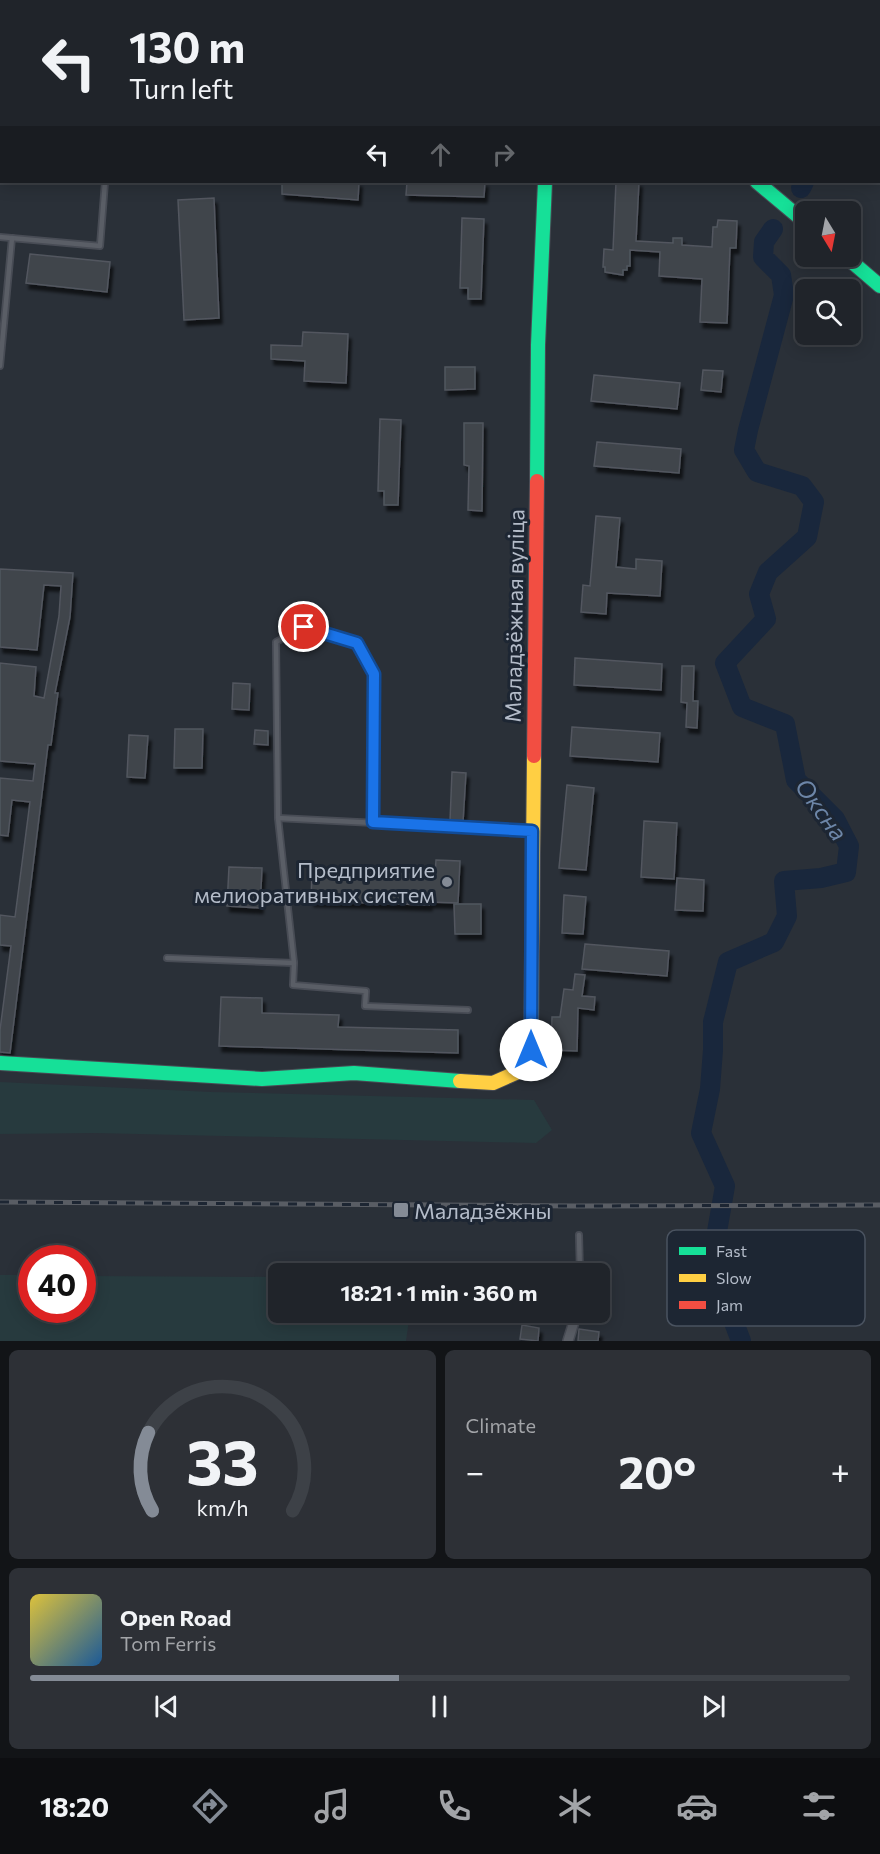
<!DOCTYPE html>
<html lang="en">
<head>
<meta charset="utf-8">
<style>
	body { margin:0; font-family:Commissioner,sans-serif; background:#2d3036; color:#f1f3f6; height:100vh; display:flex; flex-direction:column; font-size:22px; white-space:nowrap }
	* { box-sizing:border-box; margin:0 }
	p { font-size:20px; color:#a2a4a8 }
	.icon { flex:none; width:33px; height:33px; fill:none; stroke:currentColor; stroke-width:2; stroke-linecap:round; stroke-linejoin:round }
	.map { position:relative; height:1341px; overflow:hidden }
	.panel { display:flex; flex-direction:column; gap:9px; padding:9px; background:#121417; flex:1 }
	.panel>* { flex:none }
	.hud { position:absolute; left:0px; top:0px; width:880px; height:183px; box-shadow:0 3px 15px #0003,0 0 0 2px #3d4147; background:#20242a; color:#f1f3f6; overflow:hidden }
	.needle { width:39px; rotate:170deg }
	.controls { position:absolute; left:795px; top:201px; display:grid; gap:12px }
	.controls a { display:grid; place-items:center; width:66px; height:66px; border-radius:9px; background:#20242a; box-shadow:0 3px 15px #0003,0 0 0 2px #3d4147; font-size:30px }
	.speed { position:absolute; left:18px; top:1245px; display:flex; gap:12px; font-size:30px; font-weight:700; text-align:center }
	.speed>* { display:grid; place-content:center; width:78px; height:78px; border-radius:50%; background:#20242a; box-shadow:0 3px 15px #0003,0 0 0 2px #3d4147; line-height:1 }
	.speed .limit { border:9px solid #d22; background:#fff; color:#111 }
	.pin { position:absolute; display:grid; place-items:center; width:51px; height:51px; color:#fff; margin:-26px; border:3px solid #fff; border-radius:50%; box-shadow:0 2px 6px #0007 }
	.me { position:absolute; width:66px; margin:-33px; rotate:0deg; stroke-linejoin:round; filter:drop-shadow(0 0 4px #0008) }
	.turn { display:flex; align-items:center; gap:21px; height:126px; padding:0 30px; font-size:27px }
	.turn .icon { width:78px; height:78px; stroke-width:2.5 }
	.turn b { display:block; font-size:42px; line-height:51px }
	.lanes { display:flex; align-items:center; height:57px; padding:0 30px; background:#0003; justify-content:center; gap:30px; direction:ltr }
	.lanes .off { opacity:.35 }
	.big { font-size:45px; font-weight:700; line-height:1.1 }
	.panel .tile { flex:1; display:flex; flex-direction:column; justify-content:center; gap:9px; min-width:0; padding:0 21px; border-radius:9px; background:#2d3036 }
	.panel .dial { align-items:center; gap:0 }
	.dial svg { height:156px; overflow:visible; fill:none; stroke:#3d4147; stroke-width:7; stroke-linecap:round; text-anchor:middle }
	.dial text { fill:#f1f3f6; stroke:none }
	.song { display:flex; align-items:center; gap:18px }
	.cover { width:72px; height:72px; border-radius:9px; background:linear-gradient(135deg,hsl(50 70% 55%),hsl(210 70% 35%)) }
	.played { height:6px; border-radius:3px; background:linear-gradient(90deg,#848b96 45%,#3d4147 45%) }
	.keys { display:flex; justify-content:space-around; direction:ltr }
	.heat { display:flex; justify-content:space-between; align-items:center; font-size:33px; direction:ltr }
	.panel .tiles { flex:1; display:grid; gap:9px; grid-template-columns:1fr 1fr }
	.tile:last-child { grid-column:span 2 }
	.trip { position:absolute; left:268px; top:1263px; width:342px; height:60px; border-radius:9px; background:#20242a; box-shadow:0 3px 15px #0003,0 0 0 2px #3d4147; font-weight:700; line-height:60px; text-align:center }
	.tab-bar { display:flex; height:96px; justify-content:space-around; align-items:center; background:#0d0e11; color:#a2a4a8 }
	.tab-bar .icon { width:42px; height:42px }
	.tab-bar .selected { color:#848b96 }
	.tab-bar b { font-size:27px; color:#f1f3f6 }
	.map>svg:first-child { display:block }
	.green { fill:#273a3e }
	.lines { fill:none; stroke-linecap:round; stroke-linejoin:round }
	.river { stroke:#19273c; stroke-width:20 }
	.building { fill:#3f444c; stroke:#52575f; stroke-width:1.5; filter:url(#shadow) }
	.lane-casing { stroke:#484c55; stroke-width:8 }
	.street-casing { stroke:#484c55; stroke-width:12 }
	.fast-casing { stroke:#484c55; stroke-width:16 }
	.slow-casing { stroke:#484c55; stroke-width:16 }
	.jam-casing { stroke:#484c55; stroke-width:16 }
	.lane { stroke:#5a5e66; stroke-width:4.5 }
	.street { stroke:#5a5e66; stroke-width:9 }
	.fast { stroke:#16e098; stroke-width:14 }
	.slow { stroke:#ffcf43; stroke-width:14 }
	.jam { stroke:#f24e42; stroke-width:14 }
	.rail-casing { stroke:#595d64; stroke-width:5 }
	.rail { stroke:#1d2633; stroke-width:3; stroke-dasharray:9; stroke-linecap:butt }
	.route-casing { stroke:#114b97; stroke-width:15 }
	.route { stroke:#1a73e8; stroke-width:10 }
	.poi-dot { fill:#848b96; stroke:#1d2633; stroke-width:2 }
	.labels { text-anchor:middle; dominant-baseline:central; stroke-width:6; stroke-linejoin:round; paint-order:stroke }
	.street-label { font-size:22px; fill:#b4bcc9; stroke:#1d2633 }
	.poi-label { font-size:22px; fill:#b4bcc9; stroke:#1d2633; text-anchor:end }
	.water-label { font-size:24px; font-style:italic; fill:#6d86a8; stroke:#1d2633 }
	.key { fill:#1d2633; stroke:#4a5360; stroke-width:1.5 }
	.key-label { font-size:16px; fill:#b4bcc9 }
</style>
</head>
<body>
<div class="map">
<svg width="880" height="1341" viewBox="0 0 880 1341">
	<defs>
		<filter id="shadow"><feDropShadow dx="3" dy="5.5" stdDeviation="1.5" flood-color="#0009"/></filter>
	</defs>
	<rect width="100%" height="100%" fill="#2a3038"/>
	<g class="green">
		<path d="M0,1082L211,1092L534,1100L552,1130L536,1143L95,1133L0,1134Z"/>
		<path d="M0,1275H31L32,1310H82L83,1276L279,1277V1312L410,1313L406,1341H0Z"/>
	</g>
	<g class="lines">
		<g class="river">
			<path d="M879,32L880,31"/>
			<path d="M801,188L804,182"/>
			<path d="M741,1341L727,1304V1263L715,1243L725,1186L701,1133L710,1089L713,1050V1022L728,962L774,942L787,916L784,881L821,878L846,872L849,846L835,819L796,780L785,724L742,707L725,663L766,619L759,594L768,572L807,537L814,502L802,486L757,472L744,450L748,430L784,295L781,275L763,257L764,242L773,229"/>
		</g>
	</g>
	<g class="building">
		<path d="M282,182H359L358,200L282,194Z"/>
		<path d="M407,182H485L484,197L406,195Z"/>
		<path d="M616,182H639L636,241L673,243V238H682V245L712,247L713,227H717L718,220L737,221L736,248H730L727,323L700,322L702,279L659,276L660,252L630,250V266H627V270H623V275L605,272V267H603L604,249L613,250Z"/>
		<path d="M214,198L219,318L184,320L178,200Z"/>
		<path d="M462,218L484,219L481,299H468V288H460Z"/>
		<path d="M30,254L110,262L107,292L26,283Z"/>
		<path d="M303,332L348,334L346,383L304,381L305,361L271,359V345L302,346Z"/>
		<path d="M445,367H475V389L445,390Z"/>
		<path d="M703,370L723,371L721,392L701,390Z"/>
		<path d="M594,375L680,383L677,409L591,401Z"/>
		<path d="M380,419L401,420L398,505H384V491H378Z"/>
		<path d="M464,423H483L482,511L468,510L469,466L464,465Z"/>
		<path d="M597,442L681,449L679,473L594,466Z"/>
		<path d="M596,516L620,518L616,567L636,569V559L662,561L660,596L607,593L606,614L581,612L583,585L590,586Z"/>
		<path d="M0,569L73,573L70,617L55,693H58L51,745H48L10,1053L0,1052V1030L11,946L0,945V915L15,917L30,802L12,800L8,836L0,835V778L33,781L35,764L0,761V663L36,667L34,696L44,698L59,616L61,586L44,585L37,650L0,647Z"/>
		<path d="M575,658L662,664L661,690L574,685Z"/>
		<path d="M682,666H694L693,701H698L697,728L686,727L687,703L681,702Z"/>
		<path d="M233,683L250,684L249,710L232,709Z"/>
		<path d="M572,727L660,733L658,762L570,756Z"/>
		<path d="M175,729H203L202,768H174Z"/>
		<path d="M255,730L268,731V745L254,744Z"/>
		<path d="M129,735L148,736L145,778L127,777Z"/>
		<path d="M452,772L466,773L463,822L450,821Z"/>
		<path d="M567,785L594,788L586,870L559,868Z"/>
		<path d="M644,821L677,823L674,879L641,877Z"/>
		<path d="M436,860L460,861L458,903L429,902V905L311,901L312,871L435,875Z"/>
		<path d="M229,867L262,868L260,908L227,906Z"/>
		<path d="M677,878L704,880L703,911L675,910Z"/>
		<path d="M564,895L586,897L583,934L562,933Z"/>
		<path d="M454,904H481V934H455Z"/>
		<path d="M585,944L669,951L667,976L582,969Z"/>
		<path d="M575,974L585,975L582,996L595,997L594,1010L578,1008L577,1051L551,1050L552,1017H560L564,989L573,990Z"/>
		<path d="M221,997L262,998V1013L339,1015L338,1027L458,1030V1053L219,1046Z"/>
		<path d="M522,1325L539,1328L538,1341L520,1339Z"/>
		<path d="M579,1329L599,1332L598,1341H578Z"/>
	</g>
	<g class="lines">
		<g class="lane-casing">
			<g id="lane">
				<path d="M156,2L157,0"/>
				<path d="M328,2V0"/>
				<path d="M381,2V0"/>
				<path d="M448,2L449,0"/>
				<path d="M0,86H2"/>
				<path d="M0,237L100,246L105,182"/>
				<path d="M0,366L12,238"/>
				<path d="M278,818L294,963L293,985L366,991L365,1006L468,1010"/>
				<path d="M373,822L374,674L357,643L304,627L276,642L278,818L532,831"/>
				<path d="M167,958L294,963"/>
				<path d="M579,1235L580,1274"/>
			</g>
		</g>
		<g class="street-casing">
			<g id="street">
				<path d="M567,2V0"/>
				<path d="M773,2L774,0"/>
				<path d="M568,1341L577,1312"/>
			</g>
		</g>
		<g class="fast-casing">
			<g id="fast">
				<path d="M545,0L547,2"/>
				<path d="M757,182L806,223"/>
				<path d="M845,256L880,286"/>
				<path d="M537,481L538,345L545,182"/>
				<path d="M0,1063L262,1079L354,1073L460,1081"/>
			</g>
		</g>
		<g class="slow-casing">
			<path id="slow" d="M460,1081L493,1083L518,1072L531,1050L534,756"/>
		</g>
		<g class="jam-casing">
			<path id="jam" d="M534,756L537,481"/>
		</g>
		<use href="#lane" class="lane"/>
		<use href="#street" class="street"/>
		<use href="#fast" class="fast"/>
		<use href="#slow" class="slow"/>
		<use href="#jam" class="jam"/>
		<g class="rail-casing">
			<path id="rail" d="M0,1202L575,1206L880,1205"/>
		</g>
		<use href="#rail" class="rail"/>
	</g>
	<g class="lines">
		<g class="route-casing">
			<path id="route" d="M304,627L357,643L374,674L373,822L532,831L531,1050"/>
		</g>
		<use href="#route" class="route"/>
	</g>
	<g class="poi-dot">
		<circle cx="447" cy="882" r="6"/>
		<rect x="393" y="1202" width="16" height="16" rx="3"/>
	</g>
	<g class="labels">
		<g class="street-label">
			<text transform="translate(514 616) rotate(-89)">Маладзёжная вуліца</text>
		</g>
		<g class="poi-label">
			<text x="435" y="869">Предприятие<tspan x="435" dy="25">мелиоративных систем</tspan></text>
			<text x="414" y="1210" text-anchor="start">Маладзёжны</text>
		</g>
		<g class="water-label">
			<text transform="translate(822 809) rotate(54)">Оксна</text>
		</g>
	</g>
	<rect x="667" y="1230" width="198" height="96" rx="9" class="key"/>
	<rect x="679" y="1247" width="27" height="8" fill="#16e098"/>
	<rect x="679" y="1274" width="27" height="8" fill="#ffcf43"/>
	<rect x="679" y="1301" width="27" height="8" fill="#f24e42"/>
	<g class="key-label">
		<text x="716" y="1257">Fast</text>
		<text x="716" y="1284">Slow</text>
		<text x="716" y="1311">Jam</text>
	</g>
</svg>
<div class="controls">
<a><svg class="needle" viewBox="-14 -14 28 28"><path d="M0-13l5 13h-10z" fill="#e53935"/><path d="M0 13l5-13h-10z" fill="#a2a4a8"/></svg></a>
<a><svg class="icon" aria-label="search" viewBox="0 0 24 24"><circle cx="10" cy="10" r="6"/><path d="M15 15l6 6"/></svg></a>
</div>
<div class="speed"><div class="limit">40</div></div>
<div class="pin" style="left:304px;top:627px;background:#d93025"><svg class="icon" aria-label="arrive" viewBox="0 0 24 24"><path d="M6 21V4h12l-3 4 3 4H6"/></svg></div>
<svg class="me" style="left:531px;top:1050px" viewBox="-20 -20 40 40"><circle r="19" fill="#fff"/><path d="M0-13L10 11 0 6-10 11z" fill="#1a73e8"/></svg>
<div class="trip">18:21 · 1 min · 360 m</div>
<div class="hud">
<div class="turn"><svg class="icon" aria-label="left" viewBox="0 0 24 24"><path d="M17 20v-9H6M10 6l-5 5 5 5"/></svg><div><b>130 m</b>Turn left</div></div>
<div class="lanes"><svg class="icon" aria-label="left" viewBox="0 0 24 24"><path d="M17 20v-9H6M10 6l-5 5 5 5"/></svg><svg class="icon off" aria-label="ahead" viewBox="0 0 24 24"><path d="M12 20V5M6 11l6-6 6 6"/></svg><svg class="icon off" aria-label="right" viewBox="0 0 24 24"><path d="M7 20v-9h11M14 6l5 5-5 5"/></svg></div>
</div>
</div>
<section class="panel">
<div class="tiles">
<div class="tile dial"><svg viewBox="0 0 100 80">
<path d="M14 69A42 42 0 1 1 86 69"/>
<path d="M14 69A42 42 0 0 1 12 29" stroke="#848b96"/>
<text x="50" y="56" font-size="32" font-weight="700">33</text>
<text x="50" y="72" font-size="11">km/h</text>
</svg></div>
<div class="tile"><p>Climate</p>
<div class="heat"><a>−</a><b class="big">20°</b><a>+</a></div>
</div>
<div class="tile">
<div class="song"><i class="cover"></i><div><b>Open Road</b><p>Tom Ferris</p></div></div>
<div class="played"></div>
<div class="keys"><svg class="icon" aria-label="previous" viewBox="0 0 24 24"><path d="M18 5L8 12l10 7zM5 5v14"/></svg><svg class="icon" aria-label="pause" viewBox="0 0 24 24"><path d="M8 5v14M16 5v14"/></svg><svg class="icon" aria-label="next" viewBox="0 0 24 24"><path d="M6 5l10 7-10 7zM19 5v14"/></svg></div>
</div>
</div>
</section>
<nav class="tab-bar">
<b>18:20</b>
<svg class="icon selected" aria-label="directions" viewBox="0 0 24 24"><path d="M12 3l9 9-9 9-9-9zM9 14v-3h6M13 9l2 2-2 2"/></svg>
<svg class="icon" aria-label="music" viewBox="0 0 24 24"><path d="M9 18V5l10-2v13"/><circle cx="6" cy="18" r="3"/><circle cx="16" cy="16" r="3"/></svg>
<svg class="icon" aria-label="phone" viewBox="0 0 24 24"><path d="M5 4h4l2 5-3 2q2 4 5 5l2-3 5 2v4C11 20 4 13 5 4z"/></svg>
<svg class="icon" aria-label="climate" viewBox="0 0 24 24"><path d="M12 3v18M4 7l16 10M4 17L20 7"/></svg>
<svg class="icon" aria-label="car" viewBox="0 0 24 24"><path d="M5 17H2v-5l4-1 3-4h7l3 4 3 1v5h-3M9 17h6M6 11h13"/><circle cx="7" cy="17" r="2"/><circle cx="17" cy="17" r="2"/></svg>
<svg class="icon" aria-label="filters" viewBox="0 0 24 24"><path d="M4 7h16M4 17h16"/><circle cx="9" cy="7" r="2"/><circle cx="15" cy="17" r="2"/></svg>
</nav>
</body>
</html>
